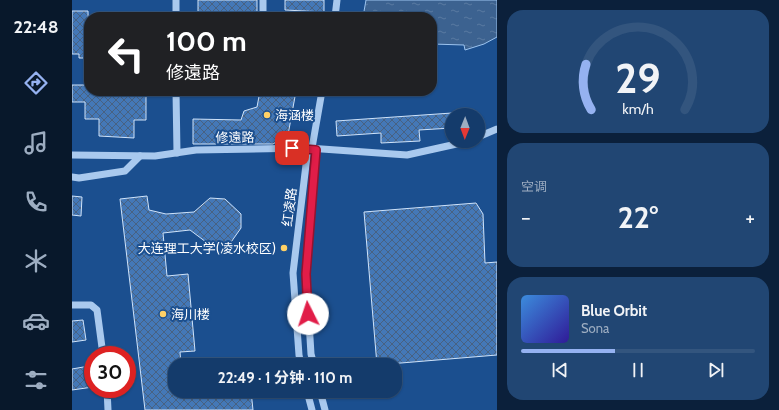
<!DOCTYPE html>
<html lang="zh">
<head>
<meta charset="utf-8">
<style>
	body { margin:0; font-family:Cabin,"Noto Sans SC",sans-serif; background:#214673; color:#f1f3f6; height:100vh; display:flex; flex-direction:column; font-size:15px; white-space:nowrap }
	* { box-sizing:border-box; margin:0 }
	p { font-size:13px; color:#9dadc1 }
	.icon { flex:none; width:22px; height:22px; fill:none; stroke:currentColor; stroke-width:2; stroke-linecap:round; stroke-linejoin:round }
	.map { position:relative; flex:1; overflow:hidden }
	.side { display:flex; flex-direction:column; gap:10px; padding:10px; background:#0b203b; width:282px }
	.side>* { flex:none }
	.top-card { position:absolute; left:12px; top:12px; width:353px; height:84px; border-radius:16px; box-shadow:0 1px 3px #0004,0 0 0 1px #33557e; background:#202124; color:#fff; overflow:hidden }
	.needle { width:26px; rotate:181deg }
	.fabs { position:absolute; left:373px; top:108px; display:grid; gap:8px }
	.fabs a { display:grid; place-items:center; width:40px; height:40px; border-radius:50%; background:#143b6b; box-shadow:0 1px 3px #0004,0 0 0 1px #33557e; font-size:20px }
	.speed { position:absolute; left:12px; top:346px; display:flex; gap:8px; font-size:20px; font-weight:700; text-align:center }
	.speed>* { display:grid; place-content:center; width:52px; height:52px; border-radius:50%; background:#143b6b; box-shadow:0 1px 3px #0004,0 0 0 1px #33557e; line-height:1 }
	.speed .limit { border:6px solid #d22; background:#fff; color:#111 }
	.pin { position:absolute; display:grid; place-items:center; width:34px; height:34px; color:#fff; margin:-17px; border-radius:8px; box-shadow:0 2px 6px #0006 }
	.me { position:absolute; width:44px; margin:-22px; rotate:356deg; stroke-linejoin:round; filter:drop-shadow(0 0 3px #0008) }
	.turn { display:flex; align-items:center; gap:14px; height:84px; padding:0 16px; font-size:18px }
	.turn .icon { width:52px; height:52px; stroke-width:2.5 }
	.turn b { display:block; font-size:28px; line-height:34px }
	.big { font-size:30px; font-weight:700; line-height:1.1 }
	.side .card { flex:1; display:flex; flex-direction:column; justify-content:center; gap:6px; min-width:0; padding:0 14px; border-radius:16px; background:#214673 }
	.side .dial { align-items:center; gap:0 }
	.dial svg { height:104px; overflow:visible; fill:none; stroke:#33557e; stroke-width:7; stroke-linecap:round; text-anchor:middle }
	.dial text { fill:#f1f3f6; stroke:none }
	.song { display:flex; align-items:center; gap:12px }
	.cover { width:48px; height:48px; border-radius:6px; background:linear-gradient(135deg,hsl(210 70% 55%),hsl(250 70% 35%)) }
	.played { height:4px; border-radius:2px; background:linear-gradient(90deg,#95b2f1 40%,#33557e 40%) }
	.keys { display:flex; justify-content:space-around; direction:ltr }
	.heat { display:flex; justify-content:space-between; align-items:center; font-size:22px; direction:ltr }
	.trip { position:absolute; left:96px; top:358px; width:234px; height:40px; border-radius:16px; background:#143b6b; box-shadow:0 1px 3px #0004,0 0 0 1px #33557e; font-weight:700; line-height:40px; text-align:center }
	main { display:flex; flex:1; min-height:0 }
	.menu { display:flex; flex-direction:column; width:72px; justify-content:space-around; align-items:center; background:#08182b; color:#9dadc1 }
	.menu .icon { width:28px; height:28px }
	.menu .on { color:#95b2f1 }
	.menu b { font-size:18px; color:#f1f3f6 }
	.map>svg:first-child { display:block }
	.water { fill:url(#water-ripples); stroke:#9cc4f0 }
	.building { fill:url(#building-cross-hatch); stroke:#cfe3fa }
	.lines { fill:none; stroke-linecap:round; stroke-linejoin:round }
	.minor { stroke:#a9c9ee; stroke-width:7 }
	.route-casing { stroke:#92132f; stroke-width:10 }
	.route { stroke:#e11d48; stroke-width:7 }
	.poi-dot { fill:#ffd166; stroke:#1b4f8f; stroke-width:1.5 }
	.labels { text-anchor:middle; dominant-baseline:central; stroke-width:4; stroke-linejoin:round; paint-order:stroke }
	.poi-label { font-size:13px; fill:#fff; stroke:#1b4f8f; text-anchor:start }
	.street-label { font-size:13px; fill:#fff; stroke:#1b4f8f }
</style>
</head>
<body>
<main>
<nav class="menu">
<b>22:48</b>
<svg class="icon on" aria-label="directions" viewBox="0 0 24 24"><path d="M12 3l9 9-9 9-9-9zM9 14v-3h6M13 9l2 2-2 2"/></svg>
<svg class="icon" aria-label="music" viewBox="0 0 24 24"><path d="M9 18V5l10-2v13"/><circle cx="6" cy="18" r="3"/><circle cx="16" cy="16" r="3"/></svg>
<svg class="icon" aria-label="phone" viewBox="0 0 24 24"><path d="M5 4h4l2 5-3 2q2 4 5 5l2-3 5 2v4C11 20 4 13 5 4z"/></svg>
<svg class="icon" aria-label="climate" viewBox="0 0 24 24"><path d="M12 3v18M4 7l16 10M4 17L20 7"/></svg>
<svg class="icon" aria-label="car" viewBox="0 0 24 24"><path d="M5 17H2v-5l4-1 3-4h7l3 4 3 1v5h-3M9 17h6M6 11h13"/><circle cx="7" cy="17" r="2"/><circle cx="17" cy="17" r="2"/></svg>
<svg class="icon" aria-label="filters" viewBox="0 0 24 24"><path d="M4 7h16M4 17h16"/><circle cx="9" cy="7" r="2"/><circle cx="15" cy="17" r="2"/></svg>
</nav>
<div class="map">
<svg width="425" height="410" viewBox="0 0 425 410">
	<defs>
		<pattern id="water-ripples" width="26" height="14" patternUnits="userSpaceOnUse"><rect width="26" height="14" fill="#3c6290"/><path d="M2 4q2-2 4 0t4 0M15 11q2-2 4 0t4 0" fill="none" stroke="#597aa1"/></pattern>
		<pattern id="building-cross-hatch" width="8" height="8" patternUnits="userSpaceOnUse"><rect width="8" height="8" fill="#4478b7"/><path d="M0 0l8 8M0 8l8-8" fill="none" stroke="#486282"/></pattern>
	</defs>
	<rect width="100%" height="100%" fill="#1b4f8f"/>
	<path class="water" d="M294,0H425V37L412,44L393,50L392,45L360,44V17H291Z"/>
	<g class="building">
		<rect x="126" y="0" width="59" height="17"/>
		<path d="M213,0H252V12L213,10Z"/>
		<path d="M0,11H16L17,58H7V54H0Z"/>
		<path d="M0,85H17V91H74V120H62V138L27,136V119H13V102H0Z"/>
		<path d="M188,91H224L216,135L201,144H121V119L169,120L172,111L185,107Z"/>
		<path d="M380,113V128L347,130L348,141L309,143V133L265,136L264,121Z"/>
		<path d="M0,196L10,197L9,216L0,215Z"/>
		<path d="M75,196L77,210L94,214L122,212L138,198L153,199L169,214V228L157,245H138L118,230L91,233L95,276L116,274L123,351L108,352L109,365H103V391H179L181,410H73L48,199Z"/>
		<path d="M404,203L411,214L413,263L425,262V355L305,365L292,212Z"/>
		<path d="M11,320L14,340L0,342V321Z"/>
		<path d="M17,366L21,387L0,390V369Z"/>
	</g>
	<g class="lines">
		<g class="minor">
			<path d="M104,0V17"/>
			<path d="M191,17V0"/>
			<path d="M263,17L265,0"/>
			<path d="M104,91L105,153"/>
			<path d="M104,93L152,91"/>
			<path d="M406,137L425,129"/>
			<path d="M240,148L250,91"/>
			<path d="M0,155L83,156L124,150L236,148L335,155L398,141"/>
			<path d="M0,177L7,178L53,171L68,156"/>
			<path d="M0,305H19L25,310L31,355"/>
			<path d="M229,365L227,355L221,273L236,148"/>
			<path d="M242,365L239,354L234,274L244,149"/>
			<path d="M35,389L36,410"/>
			<path d="M235,391L240,410"/>
			<path d="M248,391L253,410"/>
		</g>
	</g>
	<g class="lines">
		<g class="route-casing">
			<path id="route" d="M220,148L244,150L234,274L236,314"/>
		</g>
		<use href="#route" class="route"/>
	</g>
	<g class="poi-dot">
		<circle cx="195" cy="115" r="4"/>
		<circle cx="212" cy="248" r="4"/>
		<circle cx="91" cy="314" r="4"/>
	</g>
	<g class="labels">
		<g class="poi-label">
			<text x="203" y="115">海涵楼</text>
			<text x="204" y="248" text-anchor="end">大连理工大学(凌水校区)</text>
			<text x="99" y="314">海川楼</text>
		</g>
		<g class="street-label">
			<text transform="translate(163 137) rotate(-1)">修遠路</text>
			<text transform="translate(217 207) rotate(-83)">红凌路</text>
		</g>
	</g>
</svg>
<div class="fabs">
<a><svg class="needle" viewBox="-14 -14 28 28"><path d="M0-13l5 13h-10z" fill="#e53935"/><path d="M0 13l5-13h-10z" fill="#9dadc1"/></svg></a>
</div>
<div class="speed"><div class="limit">30</div></div>
<div class="pin" style="left:220px;top:148px;background:#d93025"><svg class="icon" aria-label="arrive" viewBox="0 0 24 24"><path d="M6 21V4h12l-3 4 3 4H6"/></svg></div>
<svg class="me" style="left:236px;top:314px" viewBox="-20 -20 40 40"><circle r="19" fill="#fff"/><path d="M0-13L10 11 0 6-10 11z" fill="#e11d48"/></svg>
<div class="trip">22:49 · 1 分钟 · 110 m</div>
<div class="top-card">
<div class="turn"><svg class="icon" aria-label="left" viewBox="0 0 24 24"><path d="M17 20v-9H6M10 6l-5 5 5 5"/></svg><div><b>100 m</b>修遠路</div></div>
</div>
</div>
<section class="side">
<div class="card dial"><svg viewBox="0 0 100 80">
<path d="M14 69A42 42 0 1 1 86 69"/>
<path d="M14 69A42 42 0 0 1 10 34" stroke="#95b2f1"/>
<text x="50" y="56" font-size="32" font-weight="700">29</text>
<text x="50" y="72" font-size="11">km/h</text>
</svg></div>
<div class="card"><p>空调</p>
<div class="heat"><a>−</a><b class="big">22°</b><a>+</a></div>
</div>
<div class="card">
<div class="song"><i class="cover"></i><div><b>Blue Orbit</b><p>Sona</p></div></div>
<div class="played"></div>
<div class="keys"><svg class="icon" aria-label="previous" viewBox="0 0 24 24"><path d="M18 5L8 12l10 7zM5 5v14"/></svg><svg class="icon" aria-label="pause" viewBox="0 0 24 24"><path d="M8 5v14M16 5v14"/></svg><svg class="icon" aria-label="next" viewBox="0 0 24 24"><path d="M6 5l10 7-10 7zM19 5v14"/></svg></div>
</div>
</section>
</main>
</body>
</html>
